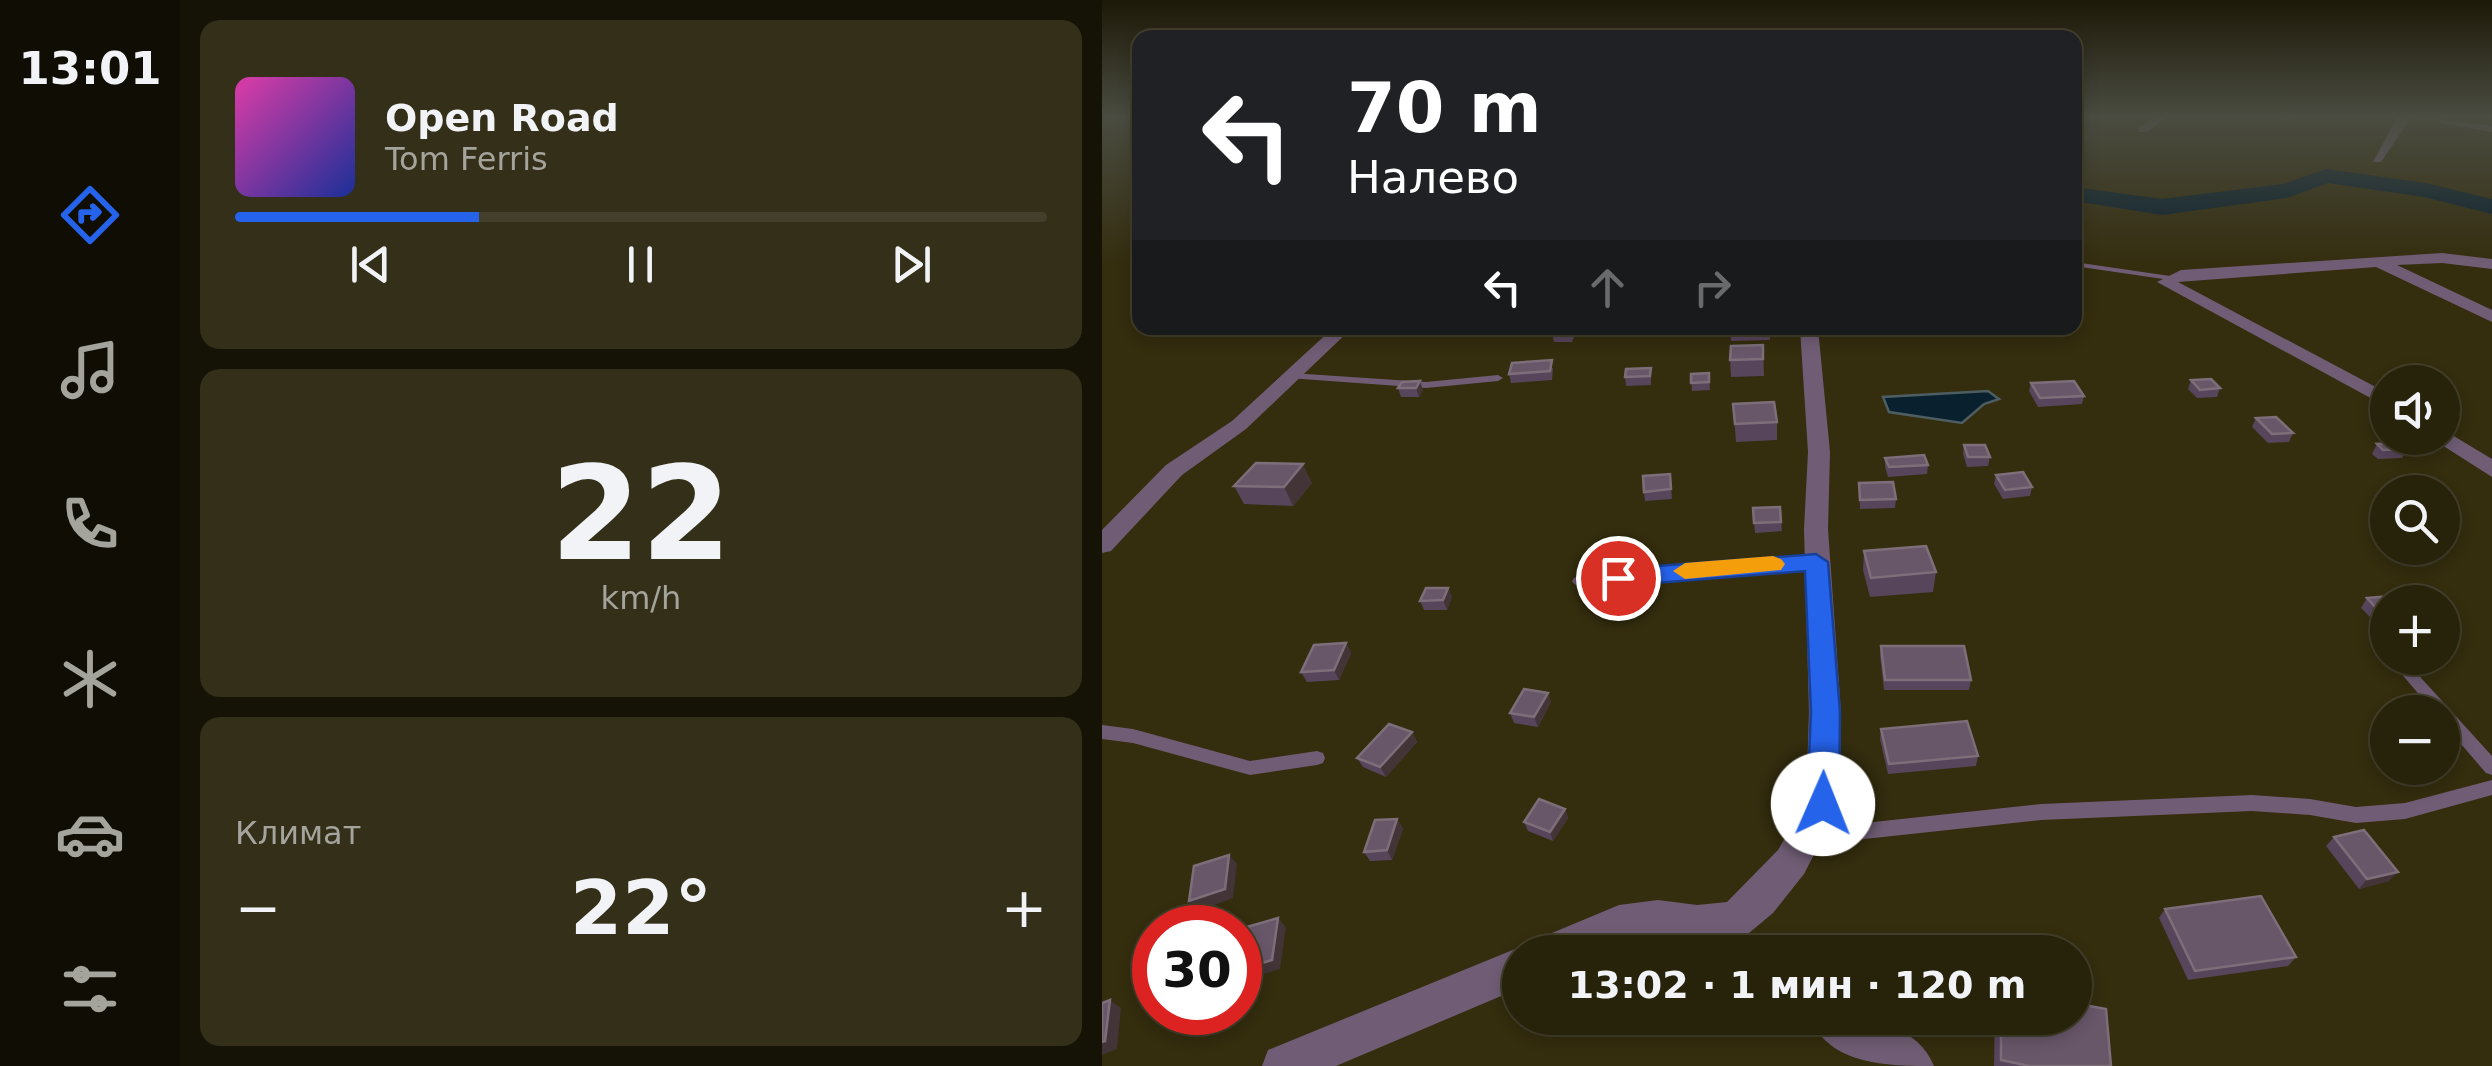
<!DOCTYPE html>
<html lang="ru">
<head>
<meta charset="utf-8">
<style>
	body { margin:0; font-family:"DejaVu Sans",sans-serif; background:#332f18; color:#f1f3f6; height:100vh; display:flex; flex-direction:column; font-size:38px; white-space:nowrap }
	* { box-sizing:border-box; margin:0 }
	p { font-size:32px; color:#a4a49c }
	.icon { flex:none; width:55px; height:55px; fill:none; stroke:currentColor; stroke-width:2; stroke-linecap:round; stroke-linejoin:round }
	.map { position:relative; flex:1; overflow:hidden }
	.details { display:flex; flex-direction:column; gap:20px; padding:20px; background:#151306; width:922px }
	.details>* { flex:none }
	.top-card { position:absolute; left:30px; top:30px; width:950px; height:305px; border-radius:20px; box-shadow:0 5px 15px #0003,0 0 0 2px #433f2b; background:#202124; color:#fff; overflow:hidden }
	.buttons { position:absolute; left:1268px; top:365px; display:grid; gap:20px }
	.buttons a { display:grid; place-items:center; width:90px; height:90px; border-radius:50%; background:#27220a; box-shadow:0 5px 15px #0003,0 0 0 2px #433f2b; font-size:50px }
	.speed { position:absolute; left:30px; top:905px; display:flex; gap:20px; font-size:50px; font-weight:700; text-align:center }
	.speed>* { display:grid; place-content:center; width:130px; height:130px; border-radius:50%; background:#27220a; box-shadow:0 5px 15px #0003,0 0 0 2px #433f2b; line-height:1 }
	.speed .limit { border:15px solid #d22; background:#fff; color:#111 }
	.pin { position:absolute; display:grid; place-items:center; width:85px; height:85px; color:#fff; margin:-42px; border:5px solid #fff; border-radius:50%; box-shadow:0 2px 10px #0007 }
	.me { position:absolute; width:110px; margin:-55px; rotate:1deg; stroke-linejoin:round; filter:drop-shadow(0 0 8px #0008) }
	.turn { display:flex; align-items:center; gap:35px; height:210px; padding:0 50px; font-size:45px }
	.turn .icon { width:130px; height:130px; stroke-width:2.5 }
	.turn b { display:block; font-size:70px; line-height:85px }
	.lanes { display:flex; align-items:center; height:95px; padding:0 50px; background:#0003; justify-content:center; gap:50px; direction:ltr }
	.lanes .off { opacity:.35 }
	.big { font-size:75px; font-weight:700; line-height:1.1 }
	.details .tile { flex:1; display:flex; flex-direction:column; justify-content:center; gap:15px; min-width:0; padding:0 35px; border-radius:20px; background:#332f18 }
	.details .dial { align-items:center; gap:0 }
	.dial b { font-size:130px; line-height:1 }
	.song { display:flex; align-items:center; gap:30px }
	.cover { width:120px; height:120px; border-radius:15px; background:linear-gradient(135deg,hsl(320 70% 55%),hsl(230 70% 35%)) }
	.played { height:10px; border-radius:5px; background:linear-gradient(90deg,#2563eb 30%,#433f2b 30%) }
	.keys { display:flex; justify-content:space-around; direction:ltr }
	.heat { display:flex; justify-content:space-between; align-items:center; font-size:55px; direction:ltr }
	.trip { position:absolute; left:400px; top:935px; width:590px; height:100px; border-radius:50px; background:#27220a; box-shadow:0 5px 15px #0003,0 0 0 2px #433f2b; font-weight:700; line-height:100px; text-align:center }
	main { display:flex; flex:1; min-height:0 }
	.tabs { display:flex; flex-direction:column; width:180px; justify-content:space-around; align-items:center; background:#100e04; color:#a4a49c }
	.tabs .icon { width:70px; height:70px }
	.tabs .active { color:#2563eb }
	.tabs b { font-size:45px; color:#f1f3f6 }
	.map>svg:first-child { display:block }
	.water { fill:#09202e; stroke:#4e5d61; stroke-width:2.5 }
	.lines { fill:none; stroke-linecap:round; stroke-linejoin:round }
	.river { fill:#09202e; fill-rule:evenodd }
	.service { fill:#705d75; fill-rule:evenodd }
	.minor { fill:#705d75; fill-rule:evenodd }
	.wall { fill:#57455b }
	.shaded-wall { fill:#423437 }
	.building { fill:#685769; stroke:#7d6e7a; stroke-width:2.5 }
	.route { fill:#2563eb; stroke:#184099; stroke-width:2.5 }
	.slow { fill:#f59e0b }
</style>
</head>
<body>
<main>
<nav class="tabs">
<b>13:01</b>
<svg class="icon active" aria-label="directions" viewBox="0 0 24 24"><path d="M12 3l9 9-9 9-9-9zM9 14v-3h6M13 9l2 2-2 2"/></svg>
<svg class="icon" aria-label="music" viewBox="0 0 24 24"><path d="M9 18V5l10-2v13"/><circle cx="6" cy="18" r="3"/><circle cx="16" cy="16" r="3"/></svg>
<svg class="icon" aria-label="phone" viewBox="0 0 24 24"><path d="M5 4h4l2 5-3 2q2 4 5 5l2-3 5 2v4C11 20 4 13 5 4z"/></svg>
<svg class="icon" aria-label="climate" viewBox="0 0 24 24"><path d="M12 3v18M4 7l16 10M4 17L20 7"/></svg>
<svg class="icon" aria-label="car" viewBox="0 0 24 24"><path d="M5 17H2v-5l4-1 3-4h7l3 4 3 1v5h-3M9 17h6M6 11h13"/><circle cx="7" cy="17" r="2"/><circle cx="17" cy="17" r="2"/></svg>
<svg class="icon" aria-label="filters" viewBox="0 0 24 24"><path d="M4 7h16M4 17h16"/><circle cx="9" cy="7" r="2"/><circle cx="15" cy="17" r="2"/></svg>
</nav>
<section class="details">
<div class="tile">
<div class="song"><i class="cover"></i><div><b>Open Road</b><p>Tom Ferris</p></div></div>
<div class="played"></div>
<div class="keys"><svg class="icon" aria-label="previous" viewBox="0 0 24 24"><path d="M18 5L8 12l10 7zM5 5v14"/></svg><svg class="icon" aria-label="pause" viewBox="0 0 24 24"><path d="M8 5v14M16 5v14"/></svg><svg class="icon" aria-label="next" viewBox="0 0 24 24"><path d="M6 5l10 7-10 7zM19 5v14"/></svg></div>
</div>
<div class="tile dial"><b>22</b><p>km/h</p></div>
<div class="tile"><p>Климат</p>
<div class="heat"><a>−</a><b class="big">22°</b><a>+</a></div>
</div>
</section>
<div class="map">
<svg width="1390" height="1066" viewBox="0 0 1390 1066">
	<rect width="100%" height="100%" fill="#342d0e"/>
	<path class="water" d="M886,391L897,399L882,404L860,423L787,412L781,397Z"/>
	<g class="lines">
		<path class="river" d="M1224,169L1323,183L1390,199V214L1322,197L1226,183L1185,198L1060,215L972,201V187L1060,199L1181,184Z"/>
		<g class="service">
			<path d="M972,262L1068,276L1072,278L1068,280L972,266Z"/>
			<path d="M189,373L324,382L396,375L401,378L396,381L324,388L186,378L184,376Z"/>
			<path d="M714,558L719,559L721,562L719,565L477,586L472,584L470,581L472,578L477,576Z"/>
			<path d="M1274,630L1279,631L1285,638V653L1280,652L1267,635L1269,631Z"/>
			<path d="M1286,658H1301L1390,756V775L1384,773L1340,722V712H1332Z"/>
			<path d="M0,725L31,729L148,761L215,751L221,753L223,758L221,763L215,765L148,775L31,743L0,739Z"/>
			<path d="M1390,780V795L1303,819L1254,823L1208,815L1150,811L939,820L753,840L710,824L707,818L710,812L716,810L753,824L939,804L1150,795L1208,799L1254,807L1303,803Z"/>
		</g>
		<g class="minor">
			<path d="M1054,116H1066L1045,132H1037V128Z"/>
			<path d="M1180,116H1191L1183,122L1178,119Z"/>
			<path d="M1310,116L1279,162H1271L1295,118Z"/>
			<path d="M1312,116L1390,126V132L1317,119Z"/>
			<path d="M1340,253L1390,259V269L1340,263L1295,265L1390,310V322L1274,267L1076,282L1285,393V407L1055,282L1079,270Z"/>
			<path d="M231,328H250L144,429L80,475L9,551L0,553V530L64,465L130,421Z"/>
			<path d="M698,328H716L728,452L726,529L739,712L738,804L702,874L671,913L647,933L655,938L661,952H604L589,944L556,938L517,945L499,952H418V988L234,1066H160L166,1050L418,947L432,952L438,938L517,905L556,900L595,905L625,902L676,850L704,802L707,712L702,529L706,452Z"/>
			<path d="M1340,429L1390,459V477L1332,440L1340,438Z"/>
			<path d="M708,1018C751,1015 813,1019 832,1066C788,1066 728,1066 708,1018Z"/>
		</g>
	</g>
	<g class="wall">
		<path d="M471,328L473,334L470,342H452L450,334Z"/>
		<path d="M628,328H668V340L629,341Z"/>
		<path d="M661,345L662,376L629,377L628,360Z"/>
		<path d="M451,368L450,380L409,383L407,374Z"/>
		<path d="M549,368V385L524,386L523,377Z"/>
		<path d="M607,373L608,390L590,391L589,374Z"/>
		<path d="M1089,380L1118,388L1115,397L1095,398L1086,389Z"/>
		<path d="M300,382L321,390L317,397H299L296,388Z"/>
		<path d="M929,383L982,396L980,404L936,407L927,391Z"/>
		<path d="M631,404L675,422V440L634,442Z"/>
		<path d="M1154,418L1191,433L1187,442L1166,443L1150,427Z"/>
		<path d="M1275,444L1305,449L1300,458L1276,459L1270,454Z"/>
		<path d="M862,445L888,457L886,466L865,467L861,454Z"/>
		<path d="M783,458L826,465L825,474L786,477L783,467Z"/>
		<path d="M568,474L570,499L543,501L542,492Z"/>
		<path d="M894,475L930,487L928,496L901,499L892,484Z"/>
		<path d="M210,483L191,506L142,504L132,486Z"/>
		<path d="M757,483L794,499L793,508L758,509Z"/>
		<path d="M678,507L680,531L653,533L651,508Z"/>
		<path d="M762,551L834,572L831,592L768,597L761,570Z"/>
		<path d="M346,588L350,597L345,610H322L318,601Z"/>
		<path d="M524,591L523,608L492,611L490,601Z"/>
		<path d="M1265,598L1285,602V618L1270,619L1259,608Z"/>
		<path d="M244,643L249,653L237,680L205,682L199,672Z"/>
		<path d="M779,646L869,680L867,690H782L778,656Z"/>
		<path d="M449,702L436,727L412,723L408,713Z"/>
		<path d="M779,729L876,756L874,766L786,774L778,739Z"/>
		<path d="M310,732L315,742L284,777L261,767L255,758Z"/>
		<path d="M463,809L466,818L451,841L426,831L422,822Z"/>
		<path d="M295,819L301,829L290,860L268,861L262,852Z"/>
		<path d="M1232,837L1287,881L1257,889L1224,846Z"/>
		<path d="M1063,909L1194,957L1186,966L1086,980L1057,918Z"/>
		<path d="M893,1018H972L1009,1066H892Z"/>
	</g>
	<g class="shaded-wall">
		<path d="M318,381L321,390L317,397L314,388Z"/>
		<path d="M201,464L210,483L191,506L182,487Z"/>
		<path d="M346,588L350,597L345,610L341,600Z"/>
		<path d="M244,643L249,653L237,680L232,670Z"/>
		<path d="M446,693L449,702L436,727L432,717Z"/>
		<path d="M310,732L315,742L284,777L278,767Z"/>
		<path d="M463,809L466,818L451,841L448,832Z"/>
		<path d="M295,819L301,829L290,860L285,850Z"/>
		<path d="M127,855L135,864L131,898L96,911L87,901Z"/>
		<path d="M1296,872L1287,881L1257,889L1265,879Z"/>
		<path d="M176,918L184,927L178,969L138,981V970Z"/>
		<path d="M8,1000L19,1008L15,1049L0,1055V1042Z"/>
	</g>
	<g class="building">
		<path d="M452,328H471L469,333L450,334Z"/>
		<path d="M661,345V359L628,360L629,346Z"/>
		<path d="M450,360L448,371L407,374L410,363Z"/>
		<path d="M549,368L548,376L523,377L524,369Z"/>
		<path d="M607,373V382L589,383V374Z"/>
		<path d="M1109,379L1118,388L1098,390L1089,380Z"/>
		<path d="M318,381L314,388H296L300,382Z"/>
		<path d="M972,381L982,396L938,398L929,383Z"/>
		<path d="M672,402L675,422L633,424L631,404Z"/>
		<path d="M1174,417L1191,433L1170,434L1154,418Z"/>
		<path d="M1299,443L1305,449L1281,450L1275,444Z"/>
		<path d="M862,445H883L888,457H866Z"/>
		<path d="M822,455L826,465L787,467L783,458Z"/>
		<path d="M154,463L201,464L182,487L132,486Z"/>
		<path d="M921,472L930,487L903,490L894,475Z"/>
		<path d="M568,474L569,489L542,492L541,476Z"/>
		<path d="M791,482L794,499L758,500L757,483Z"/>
		<path d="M678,507L679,522L652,523L651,508Z"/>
		<path d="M824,546L834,572L769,578L762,551Z"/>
		<path d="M522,582V598L490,601L492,584Z"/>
		<path d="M324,588H346L341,600L318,601Z"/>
		<path d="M1288,596L1295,602H1285V609L1276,610L1265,598Z"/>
		<path d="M244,643L232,670L199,672L212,645Z"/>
		<path d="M779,646H862L869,680H783Z"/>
		<path d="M422,689L446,693L432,717L408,713Z"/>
		<path d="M865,721L876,756L787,764L779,729Z"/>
		<path d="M287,724L310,732L278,767L255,758Z"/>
		<path d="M437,799L463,809L448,832L422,822Z"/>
		<path d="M295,819L285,850L262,852L273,820Z"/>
		<path d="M1262,830L1296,872L1265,879L1232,837Z"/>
		<path d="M127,855L123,889L87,901L92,866Z"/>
		<path d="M1159,896L1194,957L1093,971L1063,909Z"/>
		<path d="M176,918L170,960L138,970V929Z"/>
		<path d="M8,1000L3,1041L0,1042V1003Z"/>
		<path d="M972,1003L1004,1009L1009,1066H927L899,1060V1018H972Z"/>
	</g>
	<linearGradient id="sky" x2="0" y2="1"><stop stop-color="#1d1908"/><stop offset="0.44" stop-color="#4a4c41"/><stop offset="1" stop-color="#4a4c41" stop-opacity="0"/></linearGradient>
	<rect width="1390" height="265" fill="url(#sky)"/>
	<path class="route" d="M714,554L726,562L738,712L737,804L732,814L721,818L710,814L705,804L709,712L703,571L516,586L504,578L516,569Z"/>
	<path class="slow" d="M671,556L679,559L683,564L679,570L583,579L571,571L583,563Z"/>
</svg>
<div class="buttons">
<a><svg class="icon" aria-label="sound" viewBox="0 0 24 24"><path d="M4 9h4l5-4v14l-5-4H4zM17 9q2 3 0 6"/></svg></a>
<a><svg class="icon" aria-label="search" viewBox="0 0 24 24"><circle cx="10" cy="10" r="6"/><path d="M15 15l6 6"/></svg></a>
<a>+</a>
<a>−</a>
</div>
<div class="speed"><div class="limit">30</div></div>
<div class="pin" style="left:516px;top:578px;background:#d93025"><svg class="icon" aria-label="arrive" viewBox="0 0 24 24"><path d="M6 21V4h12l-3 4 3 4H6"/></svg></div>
<svg class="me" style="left:721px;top:804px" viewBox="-20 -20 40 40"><circle r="19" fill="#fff"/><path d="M0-13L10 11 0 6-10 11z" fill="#2563eb"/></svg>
<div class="trip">13:02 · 1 мин · 120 m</div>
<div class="top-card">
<div class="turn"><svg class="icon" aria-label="left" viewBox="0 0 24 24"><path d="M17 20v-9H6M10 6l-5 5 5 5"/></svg><div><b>70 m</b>Налево</div></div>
<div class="lanes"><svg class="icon" aria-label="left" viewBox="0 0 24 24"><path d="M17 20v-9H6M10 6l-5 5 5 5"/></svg><svg class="icon off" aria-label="ahead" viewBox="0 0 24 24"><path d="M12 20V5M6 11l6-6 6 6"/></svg><svg class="icon off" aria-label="right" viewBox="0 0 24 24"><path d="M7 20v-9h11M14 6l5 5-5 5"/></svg></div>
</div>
</div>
</main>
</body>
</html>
